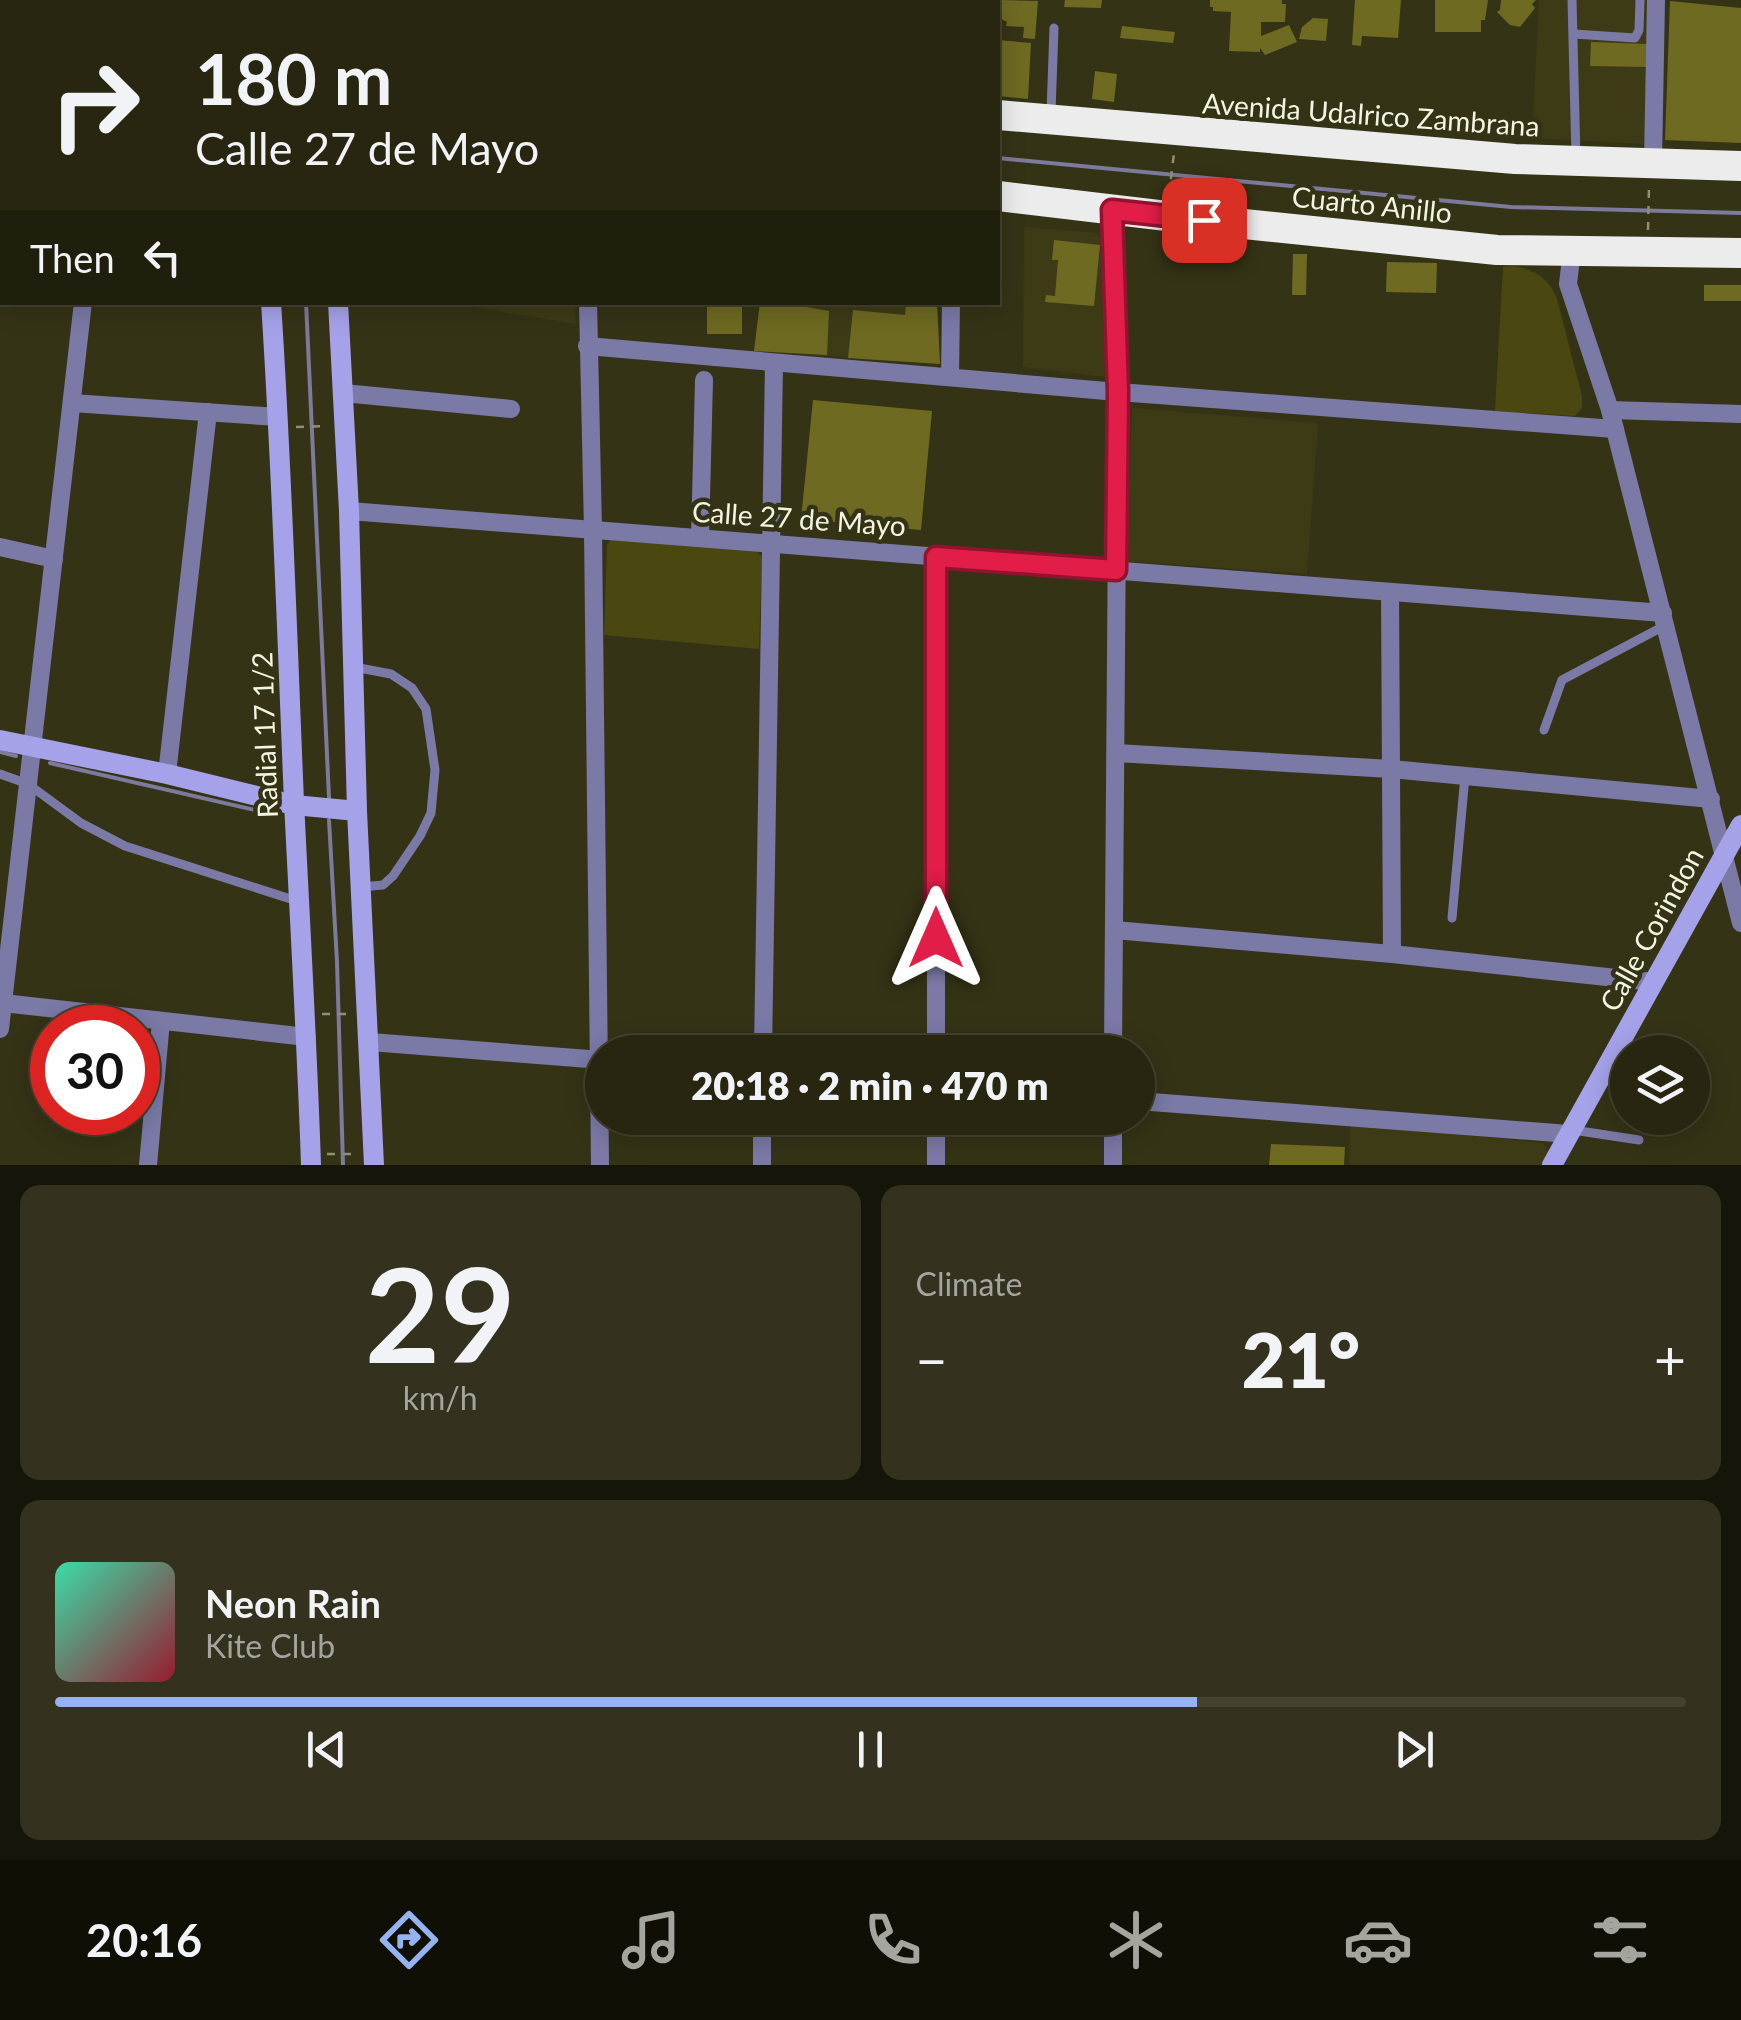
<!DOCTYPE html>
<html lang="en">
<head>
<meta charset="utf-8">
<style>
	body { margin:0; font-family:Lato,sans-serif; background:#34321e; color:#f1f3f6; height:100vh; display:flex; flex-direction:column; font-size:38px; white-space:nowrap }
	* { box-sizing:border-box; margin:0 }
	p { font-size:32px; color:#a5a59f }
	.icon { flex:none; width:55px; height:55px; fill:none; stroke:currentColor; stroke-width:2; stroke-linecap:round; stroke-linejoin:round }
	.map { position:relative; height:1165px; overflow:hidden }
	.side { display:flex; flex-direction:column; gap:20px; padding:20px; background:#161509; flex:1 }
	.side>* { flex:none }
	.banner { position:absolute; left:0px; top:0px; width:1000px; height:305px; box-shadow:0 5px 25px #0003,0 0 0 2px #444330; background:#282610; color:#f1f3f6; overflow:hidden }
	.tools { position:absolute; left:1610px; top:1035px; display:grid; gap:20px }
	.tools a { display:grid; place-items:center; width:100px; height:100px; border-radius:50%; background:#282610; box-shadow:0 5px 25px #0003,0 0 0 2px #444330; font-size:50px }
	.speed { position:absolute; left:30px; top:1005px; display:flex; gap:20px; font-size:50px; font-weight:700; text-align:center }
	.speed>* { display:grid; place-content:center; width:130px; height:130px; border-radius:50%; background:#282610; box-shadow:0 5px 25px #0003,0 0 0 2px #444330; line-height:1 }
	.speed .limit { border:15px solid #d22; background:#fff; color:#111 }
	.pin { position:absolute; display:grid; place-items:center; width:85px; height:85px; color:#fff; margin:-42px; border-radius:20px; box-shadow:0 5px 15px #0006 }
	.me { position:absolute; width:110px; margin:-55px; rotate:0deg; stroke-linejoin:round; filter:drop-shadow(0 0 8px #0008) }
	.turn { display:flex; align-items:center; gap:35px; height:210px; padding:0 30px; font-size:45px }
	.turn .icon { width:130px; height:130px; stroke-width:2.5 }
	.turn b { display:block; font-size:70px; line-height:85px }
	.then { display:flex; align-items:center; height:95px; padding:0 30px; background:#0003; gap:20px; font-size:38px }
	.big { font-size:75px; font-weight:800; line-height:1.1 }
	.side .widget { flex:1; display:flex; flex-direction:column; justify-content:center; gap:15px; min-width:0; padding:0 35px; border-radius:20px; background:#34321e }
	.side .dial { align-items:center; gap:0 }
	.dial b { font-size:130px; line-height:1 }
	.song { display:flex; align-items:center; gap:30px }
	.cover { width:120px; height:120px; border-radius:15px; background:linear-gradient(135deg,hsl(160 70% 55%),hsl(350 70% 35%)) }
	.played { height:10px; border-radius:5px; background:linear-gradient(90deg,#95b2f1 70%,#444330 70%) }
	.keys { display:flex; justify-content:space-around; direction:ltr }
	.heat { display:flex; justify-content:space-between; align-items:center; font-size:55px; direction:ltr }
	.side .tiles { flex:1; display:grid; gap:20px; grid-template-columns:1fr 1fr }
	.widget:last-child { grid-column:span 2 }
	.trip { position:absolute; left:585px; top:1035px; width:570px; height:100px; border-radius:50px; background:#282610; box-shadow:0 5px 25px #0003,0 0 0 2px #444330; font-weight:800; line-height:100px; text-align:center }
	.menu { display:flex; height:160px; justify-content:space-around; align-items:center; background:#100f06; color:#a5a59f }
	.menu .icon { width:70px; height:70px }
	.menu .selected { color:#95b2f1 }
	.menu b { font-size:45px; color:#f1f3f6 }
	.map>svg:first-child { display:block }
	.built { fill:#3d3b16 }
	.green { fill:#4a4810 }
	.lines { fill:none; stroke-linecap:round; stroke-linejoin:round }
	.stream { stroke:#7e7a9d; stroke-width:4 }
	.building { fill:#6e6a22 }
	.path { stroke:#908f77; stroke-width:2.5; stroke-dasharray:8 8; stroke-linecap:butt }
	.lane { stroke:#7b7aa7; stroke-width:9 }
	.street { stroke:#7b7aa7; stroke-width:18 }
	.secondary { stroke:#a5a2ea; stroke-width:20 }
	.highway { stroke:#ececec; stroke-width:30 }
	.route-casing { stroke:#92132f; stroke-width:25 }
	.route { stroke:#e11d48; stroke-width:18 }
	.labels { text-anchor:middle; dominant-baseline:central; stroke-width:9; stroke-linejoin:round; paint-order:stroke }
	.street-label { font-size:28px; fill:#f4f4e2; stroke:#353316 }
</style>
</head>
<body>
<div class="map">
<svg width="1741" height="1165" viewBox="0 0 1741 1165">
	<rect width="100%" height="100%" fill="#353316"/>
	<g class="built">
		<path d="M1539,0H1649L1645,144L1532,138Z"/>
		<path d="M1024,227L1097,233L1104,242L1107,377L1023,367Z"/>
		<path d="M450,303H575L576,324Z"/>
		<path d="M760,303H937L940,364L754,351Z"/>
		<path d="M1132,408L1318,423L1307,574L1126,561Z"/>
		<path d="M1350,1124L1543,1143L1549,1151L1541,1165H1349Z"/>
	</g>
	<g class="green">
		<path d="M1514,266C1535,270 1549,278 1557,299L1582,396V408L1575,416L1495,411L1503,267Z"/>
		<path d="M611,540L754,550L762,556L759,649L604,635L607,545Z"/>
	</g>
	<g class="lines">
		<g class="stream">
			<path d="M116,0L125,2"/>
			<path d="M998,158L1511,207L1741,213"/>
			<path d="M306,302L329,798"/>
			<path d="M0,752L16,756"/>
			<path d="M50,763L277,815"/>
			<path d="M329,820L337,962L343,1165"/>
		</g>
	</g>
	<g class="building">
		<path d="M1000,0L1038,1L1035,39L1023,38L1024,27L1006,26L1007,22L999,18Z"/>
		<path d="M1065,0H1102L1101,8L1064,7Z"/>
		<path d="M1210,0H1282V4H1286L1285,22H1261V36L1289,25L1297,42L1265,55L1260,48V52L1229,51L1231,12L1213,11V7H1210Z"/>
		<path d="M1355,0H1401L1398,38L1362,36L1361,46L1352,45Z"/>
		<path d="M1435,0H1488L1485,20H1481V32H1435Z"/>
		<path d="M1501,0H1536L1532,4L1535,8L1520,27L1510,25L1497,12L1500,10Z"/>
		<path d="M1670,1L1741,8V143L1665,140Z"/>
		<path d="M1313,18L1328,19L1326,41L1299,39L1302,27Z"/>
		<path d="M1122,26L1175,32L1173,43L1120,38Z"/>
		<path d="M998,40L1031,43L1028,99L998,96Z"/>
		<path d="M1591,42L1647,44V67L1590,66Z"/>
		<path d="M1095,71L1117,74L1114,102L1092,99Z"/>
		<path d="M1054,240L1100,245L1094,306L1045,302L1046,295L1055,296L1058,260H1052Z"/>
		<path d="M1293,254H1307L1306,295H1292Z"/>
		<path d="M1387,262L1437,263L1436,293L1386,292Z"/>
		<rect x="1704" y="285" width="37" height="16"/>
		<rect x="707" y="302" width="35" height="32"/>
		<path d="M760,302H778L829,311L827,355L754,351Z"/>
		<path d="M906,302H937L940,364L848,358L853,310L905,315Z"/>
		<path d="M813,400L932,411L921,530L801,519Z"/>
		<path d="M1271,1144L1345,1147L1344,1165H1269Z"/>
	</g>
	<g class="lines">
		<g class="path">
			<path d="M339,2V0"/>
			<path d="M526,2L527,0"/>
			<path d="M1169,195L1174,153"/>
			<path d="M1648,230L1649,188"/>
			<path d="M296,427L328,426"/>
			<path d="M322,1014H349"/>
			<path d="M327,1154H354"/>
		</g>
		<g class="lane">
			<path d="M1572,0L1576,158"/>
			<path d="M1574,34L1635,38L1639,30L1640,0"/>
			<path d="M1051,112L1054,28"/>
			<path d="M354,667L391,674L412,688L426,709L435,770L431,813L420,836L393,876L383,885L361,887"/>
			<path d="M1544,730L1562,680L1666,625"/>
			<path d="M0,774L28,784L81,823L125,846L297,901"/>
			<path d="M1452,918L1465,776"/>
			<path d="M1573,1130L1639,1140"/>
		</g>
		<g class="street">
			<path d="M1653,162L1656,0"/>
			<path d="M0,207H2"/>
			<path d="M1112,210L1118,392L1113,1052"/>
			<path d="M1572,250L1568,284L1610,410L1741,923"/>
			<path d="M588,302L593,530L600,1165"/>
			<path d="M587,346L1118,392L1615,429"/>
			<path d="M950,376L951,302"/>
			<path d="M343,393L511,409"/>
			<path d="M72,403L278,417"/>
			<path d="M1610,410L1741,414"/>
			<path d="M349,511L1663,613"/>
			<path d="M700,538L704,380"/>
			<path d="M0,547L54,559"/>
			<path d="M1390,592L1392,954"/>
			<path d="M1116,753L1391,769L1711,799"/>
			<path d="M167,774L208,412"/>
			<path d="M1114,930L1392,954L1654,982"/>
			<path d="M3,1003L307,1037"/>
			<path d="M0,1029L83,302"/>
			<path d="M370,1042L602,1060"/>
			<path d="M763,1052L774,363"/>
			<path d="M936,1052V557"/>
			<path d="M1138,1101L1569,1134"/>
			<path d="M148,1165L161,1021"/>
			<path d="M762,1165V1118"/>
			<path d="M936,1165V1118"/>
			<path d="M1113,1165V1118"/>
		</g>
		<g class="secondary">
			<path d="M954,2V0"/>
			<path d="M271,302C282,469 287,635 294,802C300,923 307,1044 311,1165"/>
			<path d="M338,302L349,511L357,811L374,1165"/>
			<path d="M0,740L167,774L294,805L357,811"/>
			<path d="M1552,1165L1741,825"/>
		</g>
		<g class="highway">
			<path d="M305,0L315,2"/>
			<path d="M156,2L157,0"/>
			<path d="M0,18L2,19"/>
			<path d="M998,115L1515,159L1741,166"/>
			<path d="M998,196L1167,216L1497,250L1741,253"/>
		</g>
	</g>
	<g class="lines">
		<g class="route-casing">
			<path id="route" d="M936,938V557L1116,570L1118,392L1112,210L1204,220"/>
		</g>
		<use href="#route" class="route"/>
	</g>
	<g class="labels">
		<g class="street-label">
			<text transform="translate(1371 114) rotate(4)">Avenida Udalrico Zambrana</text>
			<text transform="translate(1372 204) rotate(6)">Cuarto Anillo</text>
			<text transform="translate(799 518) rotate(4)">Calle 27 de Mayo</text>
			<text transform="translate(264 735) rotate(-92)">Radial 17 1/2</text>
			<text transform="translate(1651 929) rotate(-61)">Calle Corindon</text>
		</g>
	</g>
</svg>
<div class="tools">
<a><svg class="icon" aria-label="layers" viewBox="0 0 24 24"><path d="M12 4l9 5-9 5-9-5zM3 14l9 5 9-5"/></svg></a>
</div>
<div class="speed"><div class="limit">30</div></div>
<div class="pin" style="left:1204px;top:220px;background:#d93025"><svg class="icon" aria-label="arrive" viewBox="0 0 24 24"><path d="M6 21V4h12l-3 4 3 4H6"/></svg></div>
<svg class="me" style="left:936px;top:938px" viewBox="-20 -20 40 40"><path d="M0-17L14 15 0 8-14 15z" fill="#e11d48" stroke="#fff" stroke-width="4"/></svg>
<div class="trip">20:18 · 2 min · 470 m</div>
<div class="banner">
<div class="turn"><svg class="icon" aria-label="right" viewBox="0 0 24 24"><path d="M7 20v-9h11M14 6l5 5-5 5"/></svg><div><b>180 m</b>Calle 27 de Mayo</div></div>
<div class="then">Then<svg class="icon" aria-label="left" viewBox="0 0 24 24"><path d="M17 20v-9H6M10 6l-5 5 5 5"/></svg></div>
</div>
</div>
<section class="side">
<div class="tiles">
<div class="widget dial"><b>29</b><p>km/h</p></div>
<div class="widget"><p>Climate</p>
<div class="heat"><a>−</a><b class="big">21°</b><a>+</a></div>
</div>
<div class="widget">
<div class="song"><i class="cover"></i><div><b>Neon Rain</b><p>Kite Club</p></div></div>
<div class="played"></div>
<div class="keys"><svg class="icon" aria-label="previous" viewBox="0 0 24 24"><path d="M18 5L8 12l10 7zM5 5v14"/></svg><svg class="icon" aria-label="pause" viewBox="0 0 24 24"><path d="M8 5v14M16 5v14"/></svg><svg class="icon" aria-label="next" viewBox="0 0 24 24"><path d="M6 5l10 7-10 7zM19 5v14"/></svg></div>
</div>
</div>
</section>
<nav class="menu">
<b>20:16</b>
<svg class="icon selected" aria-label="directions" viewBox="0 0 24 24"><path d="M12 3l9 9-9 9-9-9zM9 14v-3h6M13 9l2 2-2 2"/></svg>
<svg class="icon" aria-label="music" viewBox="0 0 24 24"><path d="M9 18V5l10-2v13"/><circle cx="6" cy="18" r="3"/><circle cx="16" cy="16" r="3"/></svg>
<svg class="icon" aria-label="phone" viewBox="0 0 24 24"><path d="M5 4h4l2 5-3 2q2 4 5 5l2-3 5 2v4C11 20 4 13 5 4z"/></svg>
<svg class="icon" aria-label="climate" viewBox="0 0 24 24"><path d="M12 3v18M4 7l16 10M4 17L20 7"/></svg>
<svg class="icon" aria-label="car" viewBox="0 0 24 24"><path d="M5 17H2v-5l4-1 3-4h7l3 4 3 1v5h-3M9 17h6M6 11h13"/><circle cx="7" cy="17" r="2"/><circle cx="17" cy="17" r="2"/></svg>
<svg class="icon" aria-label="filters" viewBox="0 0 24 24"><path d="M4 7h16M4 17h16"/><circle cx="9" cy="7" r="2"/><circle cx="15" cy="17" r="2"/></svg>
</nav>
</body>
</html>
